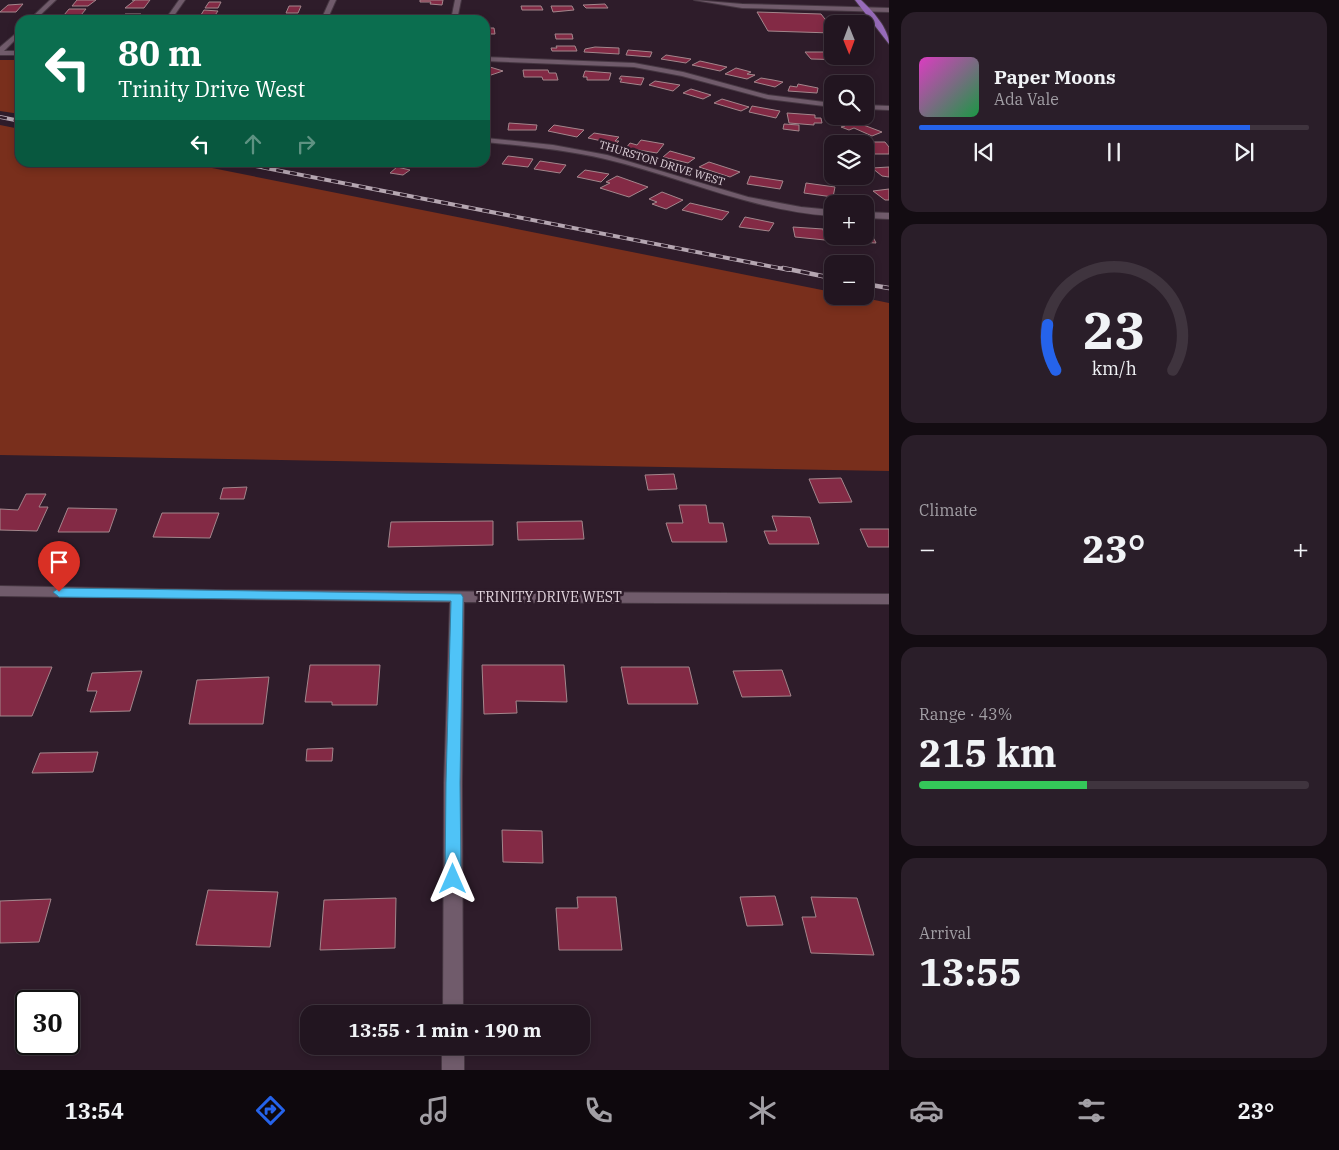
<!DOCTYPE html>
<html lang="en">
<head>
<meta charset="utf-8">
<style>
	body { margin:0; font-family:"IBM Plex Serif",serif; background:#2a1e29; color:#f1f3f6; height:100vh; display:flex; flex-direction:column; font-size:19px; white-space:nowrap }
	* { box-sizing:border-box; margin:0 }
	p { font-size:16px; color:#a29fa5 }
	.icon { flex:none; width:28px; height:28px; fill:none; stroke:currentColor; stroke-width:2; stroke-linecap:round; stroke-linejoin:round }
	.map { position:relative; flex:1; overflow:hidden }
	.details { display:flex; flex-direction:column; gap:12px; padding:12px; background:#130c12; width:450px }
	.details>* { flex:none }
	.hud { position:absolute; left:15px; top:15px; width:475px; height:152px; border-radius:15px; box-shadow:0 2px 8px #0003,0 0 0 1px #3f343e; background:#0b6e4f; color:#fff; overflow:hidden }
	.needle { width:32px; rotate:179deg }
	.controls { position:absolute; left:824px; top:15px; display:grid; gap:10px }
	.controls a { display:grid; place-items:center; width:50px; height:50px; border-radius:10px; background:#221520; box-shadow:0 2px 8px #0003,0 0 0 1px #3f343e; font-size:25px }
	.speed { position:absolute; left:15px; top:990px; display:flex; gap:10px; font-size:25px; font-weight:700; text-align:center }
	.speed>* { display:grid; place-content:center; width:65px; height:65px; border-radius:50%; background:#221520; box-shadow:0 2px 8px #0003,0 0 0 1px #3f343e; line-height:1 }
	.speed .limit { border:2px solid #111; border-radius:8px; background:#fff; color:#111 }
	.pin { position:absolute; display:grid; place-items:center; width:42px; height:42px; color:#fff; margin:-51px -21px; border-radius:50% 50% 50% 0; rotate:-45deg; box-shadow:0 0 5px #0007 }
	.pin .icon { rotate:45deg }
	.me { position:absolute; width:55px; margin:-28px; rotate:0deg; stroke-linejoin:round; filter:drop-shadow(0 0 4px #0008) }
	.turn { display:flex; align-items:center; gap:18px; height:105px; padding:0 20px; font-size:22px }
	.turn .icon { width:65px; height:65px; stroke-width:2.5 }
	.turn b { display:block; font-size:35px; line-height:42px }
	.lanes { display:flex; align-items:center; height:48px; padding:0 20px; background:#0003; justify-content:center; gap:25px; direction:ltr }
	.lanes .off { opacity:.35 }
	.big { font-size:38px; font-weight:700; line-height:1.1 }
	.details .widget { flex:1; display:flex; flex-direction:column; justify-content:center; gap:8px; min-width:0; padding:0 18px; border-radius:15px; background:#2a1e29 }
	.details .dial { align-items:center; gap:0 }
	.dial svg { height:130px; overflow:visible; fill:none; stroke:#3f343e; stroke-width:7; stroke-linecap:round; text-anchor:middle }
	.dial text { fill:#f1f3f6; stroke:none }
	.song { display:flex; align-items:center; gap:15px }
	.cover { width:60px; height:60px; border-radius:8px; background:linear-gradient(135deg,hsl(310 70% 55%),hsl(140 70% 35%)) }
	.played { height:5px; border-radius:2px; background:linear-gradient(90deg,#2563eb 85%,#3f343e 85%) }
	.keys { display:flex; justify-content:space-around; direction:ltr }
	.heat { display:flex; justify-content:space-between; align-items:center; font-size:28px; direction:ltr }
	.charge { height:8px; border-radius:4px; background:linear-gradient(90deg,#34c759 43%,#3f343e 0) }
	.trip { position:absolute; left:300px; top:1005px; width:290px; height:50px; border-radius:15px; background:#221520; box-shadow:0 2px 8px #0003,0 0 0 1px #3f343e; font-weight:700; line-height:50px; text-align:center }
	.dock { display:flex; height:80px; justify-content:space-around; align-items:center; background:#0e080d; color:#a29fa5 }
	.dock .icon { width:35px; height:35px }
	.dock .current { color:#2563eb }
	.dock b { font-size:22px; color:#f1f3f6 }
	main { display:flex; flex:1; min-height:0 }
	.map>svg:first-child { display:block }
	.green { fill:#792f1c }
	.building { fill:#832a45; stroke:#a3868c }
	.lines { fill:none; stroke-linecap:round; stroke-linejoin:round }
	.minor-casing { stroke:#463742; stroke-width:2 }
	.primary-casing { stroke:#463742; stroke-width:2 }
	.minor { fill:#705b6b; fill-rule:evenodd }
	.primary { fill:#976bba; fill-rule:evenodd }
	.rail-far1-casing { stroke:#b5a6b1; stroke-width:4 }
	.rail-casing { stroke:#b5a6b1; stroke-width:4.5 }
	.rail-far1 { stroke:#2e1c2a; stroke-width:2.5; stroke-dasharray:7; stroke-linecap:butt }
	.rail { stroke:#2e1c2a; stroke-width:3; stroke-dasharray:9; stroke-linecap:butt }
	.route { fill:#4fc3f7; stroke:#337fa1 }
	.labels { text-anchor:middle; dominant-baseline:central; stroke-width:5; stroke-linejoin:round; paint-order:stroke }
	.far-street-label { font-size:11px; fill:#e0d3dc; stroke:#2e1c2a }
	.street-label { font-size:14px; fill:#e0d3dc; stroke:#2e1c2a }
</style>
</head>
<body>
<main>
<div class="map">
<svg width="889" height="1070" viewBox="0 0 889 1070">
	<rect width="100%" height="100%" fill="#2e1c2a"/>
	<g class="green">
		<path d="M0,60H20V114L0,111Z"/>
		<path d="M0,125L20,129V162L187,163L832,292V296H855L889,303V471L0,455Z"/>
	</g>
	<g class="building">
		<path d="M77,0H96L88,6H72Z"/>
		<path d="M132,0H150L144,8H125L135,0Z"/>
		<path d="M420,0H443L442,5L430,4L431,2H420Z"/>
		<path d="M209,2H221L218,8H205Z"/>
		<path d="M23,4L16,12H0L8,5Z"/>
		<path d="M605,4L608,8H586L583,5Z"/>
		<path d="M289,6H301L298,13H286Z"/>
		<path d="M521,6H541L543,10H522Z"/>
		<path d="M551,6H572L574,10L553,12Z"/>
		<path d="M69,9H86L81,15H64Z"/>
		<path d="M204,10L218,11L213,18H199Z"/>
		<path d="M757,12L821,14L832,28V33L768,31Z"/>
		<path d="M125,14H141L137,20H121Z"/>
		<path d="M284,15H297L295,20H282Z"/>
		<rect x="412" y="16" width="14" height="4"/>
		<path d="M485,28H494L495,34H485Z"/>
		<path d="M555,34H572L573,39H556Z"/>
		<path d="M556,46H575L577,51H552L551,48H557Z"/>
		<path d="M595,47L619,48V54L584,52L585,49Z"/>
		<path d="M628,50L652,52L650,57L626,55Z"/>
		<path d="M805,52H832V56H845L848,60L811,59Z"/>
		<path d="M666,55L691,59L686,63L661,59Z"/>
		<path d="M700,61L727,67L720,71L692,65Z"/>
		<path d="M490,67L503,71L485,77V69Z"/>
		<path d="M736,68L751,72L747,74L755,75L747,79L725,74Z"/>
		<path d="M523,70H548L549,73H556L558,80H543L542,77H524Z"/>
		<path d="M585,71L611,73L609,80H587V77H583Z"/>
		<path d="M621,76L644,78L641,85L620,82L622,79H619Z"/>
		<path d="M761,78L773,80L783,82L775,87L754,82Z"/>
		<path d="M655,81L680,85L673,91L649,85Z"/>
		<path d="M798,84L818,88L817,93L788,91L790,86L797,87Z"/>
		<path d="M691,89L711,95L703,99L683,93Z"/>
		<path d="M722,99L749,107L741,111L714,103Z"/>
		<path d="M752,106L780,111L776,118L749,112Z"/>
		<path d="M787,113L815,115V118H821L822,123H814V125L789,123Z"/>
		<path d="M845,118L882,132L872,136L854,128L849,130L841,127L845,126L833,121Z"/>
		<path d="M509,123L537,125L536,130H508Z"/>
		<path d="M784,124L799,125V131L783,129Z"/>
		<path d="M554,125L584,130L577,137L548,131Z"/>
		<path d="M594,133L619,137L615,141H619L616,144L588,138Z"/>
		<path d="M641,140L664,144L657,153L626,148L630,143L637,145Z"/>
		<path d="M865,142H885L889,147V154H875Z"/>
		<path d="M670,151L695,158L688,163L663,157Z"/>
		<path d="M508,156L533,159L528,167L502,164Z"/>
		<path d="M540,161L566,165L560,173L534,169Z"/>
		<path d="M709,162L740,172L730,177L699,167Z"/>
		<path d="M397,167L410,170L403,175L390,173Z"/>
		<path d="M889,167V177L882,176L872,168Z"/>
		<path d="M585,170L609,174L601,182L577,177Z"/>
		<path d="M617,176L648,187L629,197L600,188L610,183L606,182Z"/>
		<path d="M750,176L783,181L780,189L747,184Z"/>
		<path d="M806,183L835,187L833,197L804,193Z"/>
		<path d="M889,189V200H885L873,191Z"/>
		<path d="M662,192L683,200L666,209L652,204L657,202L649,199Z"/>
		<path d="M690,203L729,212L722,220L682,210Z"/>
		<path d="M745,217L774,223L769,231L739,227Z"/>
		<path d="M793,227L823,229L825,240L795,237Z"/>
		<path d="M865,233H871L876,243L839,241L837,236H865Z"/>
		<path d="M674,474L677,489L648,490L645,475Z"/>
		<path d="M841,478L852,502L819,503L809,479Z"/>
		<path d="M247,487L244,499H220L223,488Z"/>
		<path d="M26,494H46L39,507H48L37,531L0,530V509L18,510Z"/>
		<path d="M679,505H706L709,523H723L727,542H672L666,523H683Z"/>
		<path d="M68,508L117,509L109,532H58Z"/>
		<path d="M162,513H219L210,538L153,537Z"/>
		<path d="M772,516L810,517L819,544H769L764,531H777Z"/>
		<path d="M493,521V545L388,547L391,522Z"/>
		<path d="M582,521L584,539L518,540L517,522Z"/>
		<path d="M860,529H889V547H868Z"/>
		<path d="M310,665H380L377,705H332V702H305Z"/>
		<path d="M482,665H564L567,702L516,701L517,713L484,714Z"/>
		<path d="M0,667H52L32,716H0Z"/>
		<path d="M621,667H689L698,704H628Z"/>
		<path d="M782,670L791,696L742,697L733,671Z"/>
		<path d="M142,671L130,711L90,712L97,691H87L92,673Z"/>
		<path d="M269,677L263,724H189L197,680Z"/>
		<path d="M333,748L332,761H306L307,749Z"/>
		<path d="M98,752L93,772L32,773L40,753Z"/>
		<path d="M502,830L542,831L543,863L503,862Z"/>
		<path d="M208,890L278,892L270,947L196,945Z"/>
		<path d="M775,896L783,925L747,926L740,897Z"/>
		<path d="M577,897H616L622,950H559L556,908H578Z"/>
		<path d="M811,897L857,898L874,955L811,953L802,917H816Z"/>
		<path d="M396,898L395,948L320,950L324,900Z"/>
		<path d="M51,899L39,942L0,943V901Z"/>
	</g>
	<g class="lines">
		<g class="minor-casing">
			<g id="minor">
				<path d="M50,0H56L35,20H29Z"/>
				<path d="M179,0H185L171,20H165Z"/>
				<path d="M330,0H336L327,20H321Z"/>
				<path d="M455,0H461L457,20H451Z"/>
				<path d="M694,0L742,4L889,8V12L742,8Z"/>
				<path d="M20,30V35L4,51H20V55H0V47Z"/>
				<path d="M485,57L634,63L683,72L768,95L832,103V107L768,99L682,76L634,67L485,61Z"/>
				<path d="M865,105L889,106V110L865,109Z"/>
				<path d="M485,138L553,145L607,155L748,197L801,207L832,210V216C753,211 681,177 605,159C566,150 525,146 485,142Z"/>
				<path d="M865,212L889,213V219L865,218Z"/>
				<path d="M0,586L216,590L889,594V604L464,602L462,783L463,1014H443L444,783L450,602L0,596Z"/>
				<rect x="442" y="1046" width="22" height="24"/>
			</g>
		</g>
		<g class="primary-casing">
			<path id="primary" d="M855,0H861C872,10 889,29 889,44Z"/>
		</g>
		<use href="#minor" class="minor"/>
		<use href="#primary" class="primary"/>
		<g class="rail-far1-casing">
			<g id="rail-far1">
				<path d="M0,117L20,121"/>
				<path d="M235,162L789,270"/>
			</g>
		</g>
		<g class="rail-casing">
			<g id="rail">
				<path d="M783,268L832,278"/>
				<path d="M865,284L889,288"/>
			</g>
		</g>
		<use href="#rail-far1" class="rail-far1"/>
		<use href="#rail" class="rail"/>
	</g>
	<path class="route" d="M59,588L461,594L463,597L460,783L461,879L459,884L453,886L448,884L445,879L446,783L451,601L59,597L53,592Z"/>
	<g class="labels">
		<g class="far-street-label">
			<text transform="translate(662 163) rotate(17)">THURSTON DRIVE WEST</text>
		</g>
		<g class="street-label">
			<text x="549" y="597">TRINITY DRIVE WEST</text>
		</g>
	</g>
</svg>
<div class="controls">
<a><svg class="needle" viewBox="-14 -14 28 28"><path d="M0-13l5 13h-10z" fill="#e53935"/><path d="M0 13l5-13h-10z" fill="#a29fa5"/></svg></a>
<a><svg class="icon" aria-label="search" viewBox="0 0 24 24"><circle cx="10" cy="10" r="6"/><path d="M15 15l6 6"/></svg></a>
<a><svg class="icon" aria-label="layers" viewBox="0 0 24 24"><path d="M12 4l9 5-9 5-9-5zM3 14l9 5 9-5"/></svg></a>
<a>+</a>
<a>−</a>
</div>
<div class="speed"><div class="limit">30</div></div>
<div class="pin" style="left:59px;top:592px;background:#d93025"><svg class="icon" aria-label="arrive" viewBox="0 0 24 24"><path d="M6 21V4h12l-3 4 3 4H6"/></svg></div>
<svg class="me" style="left:453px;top:879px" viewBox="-20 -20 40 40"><path d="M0-17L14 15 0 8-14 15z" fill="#4fc3f7" stroke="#fff" stroke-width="4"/></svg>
<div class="trip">13:55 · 1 min · 190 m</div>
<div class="hud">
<div class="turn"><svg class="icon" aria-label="left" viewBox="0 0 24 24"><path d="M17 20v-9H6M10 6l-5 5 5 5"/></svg><div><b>80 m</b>Trinity Drive West</div></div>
<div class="lanes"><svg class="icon" aria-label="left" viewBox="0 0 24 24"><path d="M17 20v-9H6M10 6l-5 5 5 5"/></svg><svg class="icon off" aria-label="ahead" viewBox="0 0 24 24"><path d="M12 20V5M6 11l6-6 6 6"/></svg><svg class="icon off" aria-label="right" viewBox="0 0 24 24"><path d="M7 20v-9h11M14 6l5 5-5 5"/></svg></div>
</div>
</div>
<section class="details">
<div class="widget">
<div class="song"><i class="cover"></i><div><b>Paper Moons</b><p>Ada Vale</p></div></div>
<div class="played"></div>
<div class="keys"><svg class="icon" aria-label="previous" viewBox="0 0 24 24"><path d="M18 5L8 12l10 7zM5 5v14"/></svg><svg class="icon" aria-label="pause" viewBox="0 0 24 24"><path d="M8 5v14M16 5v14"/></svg><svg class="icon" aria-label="next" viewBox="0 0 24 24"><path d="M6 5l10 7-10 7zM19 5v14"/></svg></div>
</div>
<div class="widget dial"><svg viewBox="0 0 100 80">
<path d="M14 69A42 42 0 1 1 86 69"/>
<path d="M14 69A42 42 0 0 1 9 41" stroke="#2563eb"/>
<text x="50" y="56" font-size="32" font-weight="700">23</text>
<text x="50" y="72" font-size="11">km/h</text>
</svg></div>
<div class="widget"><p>Climate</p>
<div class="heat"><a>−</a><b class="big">23°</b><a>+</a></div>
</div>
<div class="widget"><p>Range · 43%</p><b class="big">215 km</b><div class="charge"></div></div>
<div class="widget"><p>Arrival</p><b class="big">13:55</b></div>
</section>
</main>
<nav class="dock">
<b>13:54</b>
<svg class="icon current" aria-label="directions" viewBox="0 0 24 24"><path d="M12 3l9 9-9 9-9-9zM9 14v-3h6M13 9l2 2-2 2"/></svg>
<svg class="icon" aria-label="music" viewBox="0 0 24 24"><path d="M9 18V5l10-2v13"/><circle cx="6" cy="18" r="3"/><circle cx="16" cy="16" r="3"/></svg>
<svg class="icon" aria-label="phone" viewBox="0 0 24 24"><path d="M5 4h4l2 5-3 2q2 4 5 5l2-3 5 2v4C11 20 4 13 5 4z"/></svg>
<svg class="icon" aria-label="climate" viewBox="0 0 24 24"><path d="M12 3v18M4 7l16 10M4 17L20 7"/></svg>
<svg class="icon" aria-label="car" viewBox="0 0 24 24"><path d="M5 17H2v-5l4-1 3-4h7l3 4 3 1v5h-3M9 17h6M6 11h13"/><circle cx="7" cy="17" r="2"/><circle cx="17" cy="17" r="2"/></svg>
<svg class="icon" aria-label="filters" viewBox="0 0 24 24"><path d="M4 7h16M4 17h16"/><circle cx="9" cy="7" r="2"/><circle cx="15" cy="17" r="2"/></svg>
<b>23°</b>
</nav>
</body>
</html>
